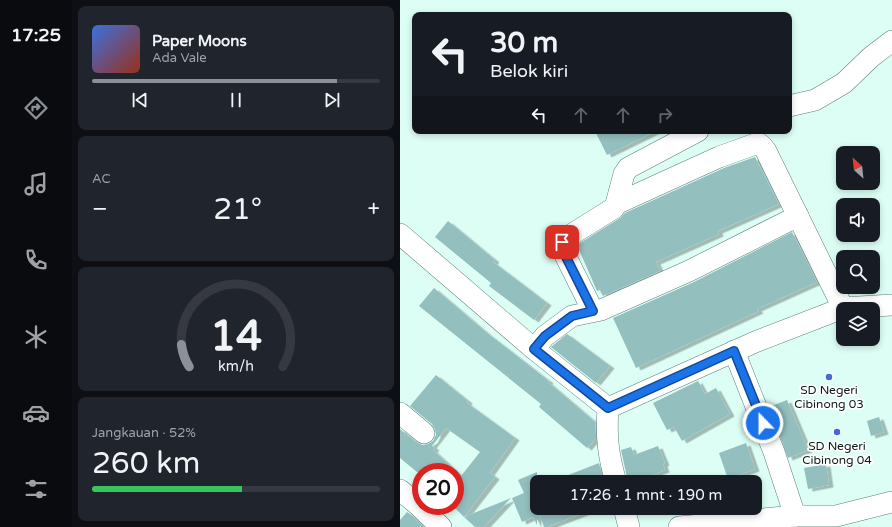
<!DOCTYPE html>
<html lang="id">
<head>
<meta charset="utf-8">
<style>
	body { margin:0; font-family:"Varela Round",sans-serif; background:#20242c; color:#f1f3f6; height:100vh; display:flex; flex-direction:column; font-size:15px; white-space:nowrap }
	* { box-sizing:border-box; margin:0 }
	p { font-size:13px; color:#9ea1a6 }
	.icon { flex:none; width:22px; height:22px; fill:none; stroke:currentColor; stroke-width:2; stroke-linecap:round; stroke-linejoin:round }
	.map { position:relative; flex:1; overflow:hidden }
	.sheet { display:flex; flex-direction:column; gap:6px; padding:6px; background:#0d0f14; width:328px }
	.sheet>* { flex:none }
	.top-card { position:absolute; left:12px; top:12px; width:380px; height:122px; border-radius:8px; box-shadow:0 2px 6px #0003; background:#171b24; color:#f1f3f6; overflow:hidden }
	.needle { width:26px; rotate:333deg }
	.fabs { position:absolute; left:436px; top:146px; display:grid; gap:8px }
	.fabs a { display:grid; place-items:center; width:44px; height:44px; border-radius:8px; background:#171b24; box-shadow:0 2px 6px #0003; font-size:20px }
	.speed { position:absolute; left:12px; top:463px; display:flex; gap:8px; font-size:20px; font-weight:700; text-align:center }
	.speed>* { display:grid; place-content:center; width:52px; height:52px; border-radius:50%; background:#171b24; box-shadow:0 2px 6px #0003; line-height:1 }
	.speed .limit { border:6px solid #d22; background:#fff; color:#111 }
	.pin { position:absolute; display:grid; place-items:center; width:34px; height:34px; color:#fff; margin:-17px; border-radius:8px; box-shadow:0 2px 6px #0006 }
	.me { position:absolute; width:44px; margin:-22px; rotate:338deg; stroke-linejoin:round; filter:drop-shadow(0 0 3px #0008) }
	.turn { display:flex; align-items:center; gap:14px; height:84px; padding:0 12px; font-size:18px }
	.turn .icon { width:52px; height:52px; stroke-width:2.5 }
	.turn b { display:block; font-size:28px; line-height:34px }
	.lanes { display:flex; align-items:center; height:38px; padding:0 12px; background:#0003; justify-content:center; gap:20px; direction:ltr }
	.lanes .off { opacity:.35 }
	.big { font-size:30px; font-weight:600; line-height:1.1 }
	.sheet .card { flex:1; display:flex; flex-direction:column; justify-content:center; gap:6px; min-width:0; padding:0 14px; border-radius:8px; background:#20242c }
	.sheet .dial { align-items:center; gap:0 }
	.dial svg { height:104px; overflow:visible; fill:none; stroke:#363941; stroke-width:7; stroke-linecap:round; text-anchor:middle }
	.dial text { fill:#f1f3f6; stroke:none }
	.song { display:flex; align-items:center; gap:12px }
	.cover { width:48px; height:48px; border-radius:6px; background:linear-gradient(135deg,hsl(220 70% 55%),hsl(10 70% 35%)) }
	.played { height:4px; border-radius:2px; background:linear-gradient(90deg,#8c9099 85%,#363941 85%) }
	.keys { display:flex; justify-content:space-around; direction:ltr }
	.heat { display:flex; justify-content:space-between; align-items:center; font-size:22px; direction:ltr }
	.charge { height:6px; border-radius:3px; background:linear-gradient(90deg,#34c759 52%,#363941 0) }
	.trip { position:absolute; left:130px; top:475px; width:232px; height:40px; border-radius:8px; background:#171b24; box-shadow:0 2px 6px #0003; font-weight:600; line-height:40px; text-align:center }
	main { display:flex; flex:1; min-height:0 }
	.tabs { display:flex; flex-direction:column; width:72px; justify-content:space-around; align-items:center; background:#090b0e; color:#9ea1a6 }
	.tabs .icon { width:28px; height:28px }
	.tabs .selected { color:#8c9099 }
	.tabs b { font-size:18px; color:#f1f3f6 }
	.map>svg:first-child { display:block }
	.building { fill:#94bfbf; fill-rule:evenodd; filter:url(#shadow) }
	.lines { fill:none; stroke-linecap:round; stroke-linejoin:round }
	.minor-casing { stroke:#5b8178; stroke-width:22 }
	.minor { stroke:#fff; stroke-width:21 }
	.route-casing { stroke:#114b97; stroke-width:10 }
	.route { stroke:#1a73e8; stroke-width:7 }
	.poi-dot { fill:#4766d9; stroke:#fff; stroke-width:1.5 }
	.labels { text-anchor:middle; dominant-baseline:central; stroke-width:3.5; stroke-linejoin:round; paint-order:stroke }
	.poi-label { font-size:12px; fill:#0b1b17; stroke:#fff }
</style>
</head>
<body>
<main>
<nav class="tabs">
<b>17:25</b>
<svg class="icon selected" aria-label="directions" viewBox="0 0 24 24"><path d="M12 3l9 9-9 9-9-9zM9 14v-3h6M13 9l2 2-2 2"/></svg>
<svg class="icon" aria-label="music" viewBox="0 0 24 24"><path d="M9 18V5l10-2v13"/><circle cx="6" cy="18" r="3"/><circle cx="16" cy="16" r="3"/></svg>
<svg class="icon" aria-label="phone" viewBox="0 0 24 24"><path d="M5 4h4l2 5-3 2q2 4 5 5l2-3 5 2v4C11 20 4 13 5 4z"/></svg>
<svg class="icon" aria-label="climate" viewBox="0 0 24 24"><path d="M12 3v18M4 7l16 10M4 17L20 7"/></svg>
<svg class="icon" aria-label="car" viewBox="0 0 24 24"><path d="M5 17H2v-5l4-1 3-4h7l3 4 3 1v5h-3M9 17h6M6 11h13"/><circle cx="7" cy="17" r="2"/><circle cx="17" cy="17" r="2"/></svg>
<svg class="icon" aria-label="filters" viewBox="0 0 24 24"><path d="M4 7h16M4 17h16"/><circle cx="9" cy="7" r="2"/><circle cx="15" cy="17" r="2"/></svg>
</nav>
<section class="sheet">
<div class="card">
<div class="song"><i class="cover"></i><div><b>Paper Moons</b><p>Ada Vale</p></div></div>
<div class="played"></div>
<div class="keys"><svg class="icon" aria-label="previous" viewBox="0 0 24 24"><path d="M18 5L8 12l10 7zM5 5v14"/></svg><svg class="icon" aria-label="pause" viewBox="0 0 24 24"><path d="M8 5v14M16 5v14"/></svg><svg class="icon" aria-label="next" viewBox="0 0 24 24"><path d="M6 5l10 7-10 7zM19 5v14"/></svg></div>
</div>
<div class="card"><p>AC</p>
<div class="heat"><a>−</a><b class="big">21°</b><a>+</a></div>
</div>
<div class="card dial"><svg viewBox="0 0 100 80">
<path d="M14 69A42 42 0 1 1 86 69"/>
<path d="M14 69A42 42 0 0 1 8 52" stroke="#8c9099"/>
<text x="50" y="56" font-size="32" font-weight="700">14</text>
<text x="50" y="72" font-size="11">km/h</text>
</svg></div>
<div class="card"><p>Jangkauan · 52%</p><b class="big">260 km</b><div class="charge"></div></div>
</section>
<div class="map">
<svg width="492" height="527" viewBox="0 0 492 527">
	<defs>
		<filter id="shadow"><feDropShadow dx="4.5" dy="2.5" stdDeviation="0" flood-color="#0004"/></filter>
	</defs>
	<rect width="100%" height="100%" fill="#dcfef5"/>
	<g class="building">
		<path d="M195,131H256L207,155Z"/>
		<path d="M355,157L379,204L318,231L319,234L256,262L260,271L203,296L200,290L197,291L177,245L220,218L225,213L324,168Z"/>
		<path d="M48,221L95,260L93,262L147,303L134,320L89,286L91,283L35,237Z"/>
		<path d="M392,232L417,282L357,309L359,311L236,368L213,318L294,282Z"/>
		<path d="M34,288L87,333L149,381L148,382L195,422L196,438L187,448L139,407L141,404L19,306Z"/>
		<path d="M167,334L210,366L196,383L151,347Z"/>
		<path d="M36,375L68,401L67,403L115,438L90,473L95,477L64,517L55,508V472H17L0,458V429L16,442L22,445L28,444L33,441L36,435L35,429L32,424L10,406ZM46,428L80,452L61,476L33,450L35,448L32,446Z"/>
		<path d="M298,381L305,394L316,388L330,414L282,441L274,427L267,430L253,403Z"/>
		<path d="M387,400L408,450L388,458L369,407Z"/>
		<path d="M479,417L484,432L471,436L467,421Z"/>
		<path d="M346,443L355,469L328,479L319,453Z"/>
		<path d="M258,446L265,463L263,464L265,470L252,475L255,482H228L221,450L231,447L234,455Z"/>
		<path d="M199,463L204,482H154L153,481Z"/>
		<path d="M426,464L429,485L408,489L404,468Z"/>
		<path d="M137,472V508H194V509L147,527H144L137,509V525L133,517L122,522L112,498L124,493L118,480Z"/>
		<path d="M111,498L84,527H75L64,517Z"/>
		<path d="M7,512L10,514L24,527H0V520Z"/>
	</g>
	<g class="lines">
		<g class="minor-casing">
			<g id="minor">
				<path d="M389,106L415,100L444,83L471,57L492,41"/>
				<path d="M216,204L319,157L358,143L362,146L366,151L443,308"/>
				<path d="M0,234L134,349L208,408L355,342L443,308L492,305"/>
				<path d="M193,311L162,249V242L166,238L214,208L216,204L224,174L228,168L298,131"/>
				<path d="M134,349L145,336L172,316L201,310L289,271L398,216"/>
				<path d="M334,351L374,452L395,516"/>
				<path d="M208,408C206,436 208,455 216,482"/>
				<path d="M0,413L24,433"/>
				<path d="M0,490L18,505L41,527"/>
				<path d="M224,508L229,527"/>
				<path d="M279,527L395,516H436L492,502"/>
			</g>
		</g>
		<use href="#minor" class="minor"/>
	</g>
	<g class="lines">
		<g class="route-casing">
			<path id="route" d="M162,242V249L193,311L172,316L145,336L134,349L208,408L334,351L363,423"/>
		</g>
		<use href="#route" class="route"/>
	</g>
	<g class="poi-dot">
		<circle cx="429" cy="377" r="4"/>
		<circle cx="437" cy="432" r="4"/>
	</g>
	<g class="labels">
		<g class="poi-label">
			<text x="429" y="390">SD Negeri<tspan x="429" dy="14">Cibinong 03</tspan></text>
			<text x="437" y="446">SD Negeri<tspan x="437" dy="14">Cibinong 04</tspan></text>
		</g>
	</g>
</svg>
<div class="fabs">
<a><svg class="needle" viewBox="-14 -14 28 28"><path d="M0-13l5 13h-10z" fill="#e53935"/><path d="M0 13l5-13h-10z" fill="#9ea1a6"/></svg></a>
<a><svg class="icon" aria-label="sound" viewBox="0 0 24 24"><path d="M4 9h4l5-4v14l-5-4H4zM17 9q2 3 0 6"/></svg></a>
<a><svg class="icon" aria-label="search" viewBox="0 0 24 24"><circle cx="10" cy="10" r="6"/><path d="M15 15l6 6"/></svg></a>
<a><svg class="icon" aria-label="layers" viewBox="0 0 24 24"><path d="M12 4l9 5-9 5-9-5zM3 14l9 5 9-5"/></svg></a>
</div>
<div class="speed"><div class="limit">20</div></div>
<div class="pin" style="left:162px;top:242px;background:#d93025"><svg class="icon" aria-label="arrive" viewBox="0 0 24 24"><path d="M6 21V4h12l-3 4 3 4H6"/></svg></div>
<svg class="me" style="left:363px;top:423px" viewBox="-20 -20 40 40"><circle r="17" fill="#1a73e8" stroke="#fff" stroke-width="3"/><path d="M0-11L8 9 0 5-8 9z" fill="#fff"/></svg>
<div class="trip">17:26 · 1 mnt · 190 m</div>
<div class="top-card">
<div class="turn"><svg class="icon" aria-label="left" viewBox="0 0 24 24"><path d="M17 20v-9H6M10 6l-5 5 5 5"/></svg><div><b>30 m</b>Belok kiri</div></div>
<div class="lanes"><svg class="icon" aria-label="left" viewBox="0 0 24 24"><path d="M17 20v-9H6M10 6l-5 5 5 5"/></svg><svg class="icon off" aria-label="ahead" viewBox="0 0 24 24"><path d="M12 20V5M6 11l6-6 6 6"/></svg><svg class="icon off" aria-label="ahead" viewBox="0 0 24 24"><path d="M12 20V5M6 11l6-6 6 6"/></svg><svg class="icon off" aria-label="right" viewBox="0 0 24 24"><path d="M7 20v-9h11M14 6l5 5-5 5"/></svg></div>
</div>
</div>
</main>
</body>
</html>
